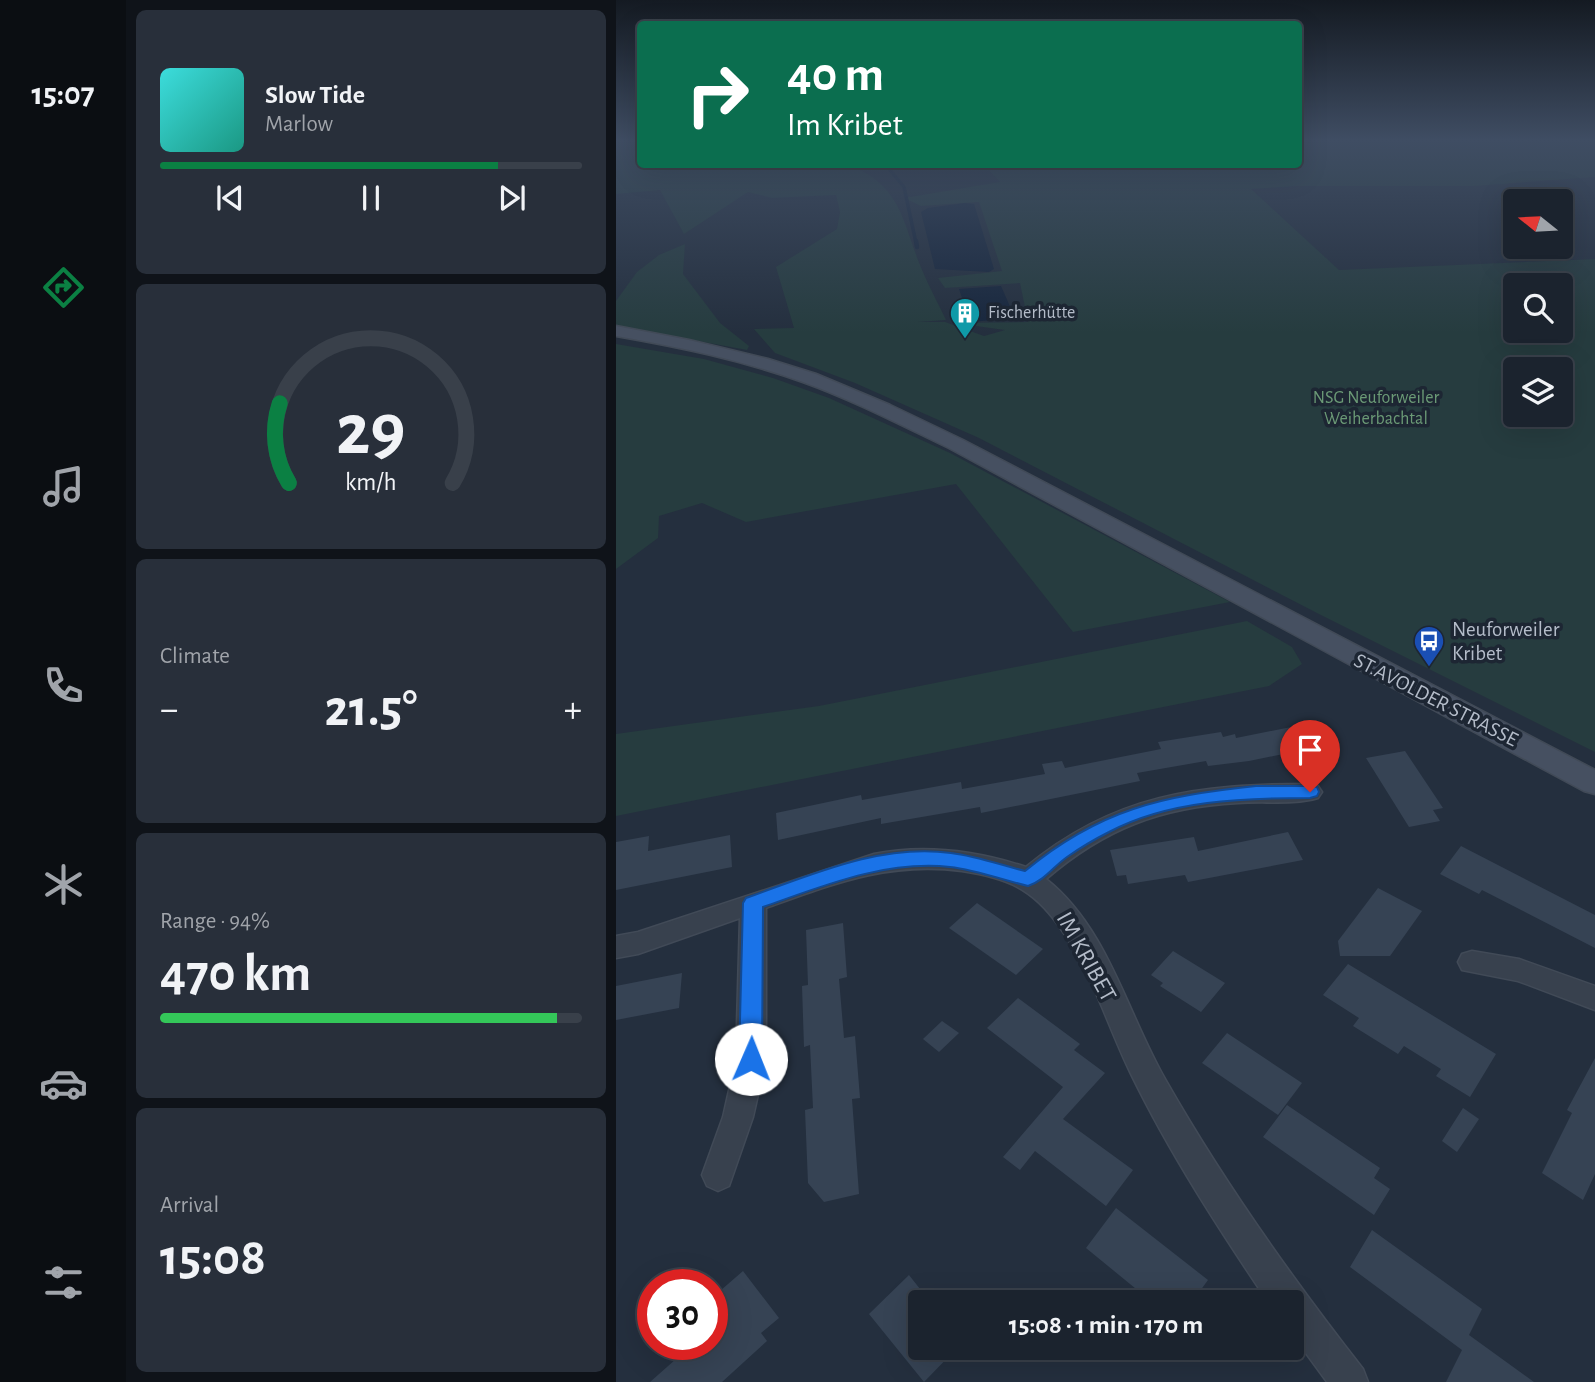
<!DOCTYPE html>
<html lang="en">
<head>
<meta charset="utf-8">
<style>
	body { margin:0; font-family:"Alegreya Sans",sans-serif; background:#282f3a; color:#f1f3f6; height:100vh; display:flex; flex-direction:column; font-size:26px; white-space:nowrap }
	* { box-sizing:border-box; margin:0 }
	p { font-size:23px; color:#a0a4aa }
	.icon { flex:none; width:38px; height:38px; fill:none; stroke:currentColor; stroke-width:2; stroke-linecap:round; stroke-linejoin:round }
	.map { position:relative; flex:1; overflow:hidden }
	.side { display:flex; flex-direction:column; gap:10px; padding:10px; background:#0f1319; width:490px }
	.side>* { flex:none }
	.hud { position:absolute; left:21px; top:21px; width:665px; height:147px; border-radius:7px; box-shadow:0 7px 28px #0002,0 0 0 2px #39404a; background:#0b6e4f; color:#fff; overflow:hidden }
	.needle { width:46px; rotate:288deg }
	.fabs { position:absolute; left:887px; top:189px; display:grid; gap:14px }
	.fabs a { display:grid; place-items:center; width:70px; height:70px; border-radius:7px; background:#1b232e; box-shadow:0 7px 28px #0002,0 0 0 2px #39404a; font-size:35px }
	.speed { position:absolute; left:21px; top:1269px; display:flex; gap:14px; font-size:35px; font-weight:700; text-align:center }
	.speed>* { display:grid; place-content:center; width:91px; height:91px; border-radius:50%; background:#1b232e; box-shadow:0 7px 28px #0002,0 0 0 2px #39404a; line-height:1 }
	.speed .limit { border:10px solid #d22; background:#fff; color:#111 }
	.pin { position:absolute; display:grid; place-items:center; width:60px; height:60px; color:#fff; margin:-72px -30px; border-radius:50% 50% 50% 0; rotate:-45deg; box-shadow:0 0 7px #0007 }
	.pin .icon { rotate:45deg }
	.me { position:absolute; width:77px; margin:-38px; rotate:1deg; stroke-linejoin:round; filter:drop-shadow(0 0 5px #0008) }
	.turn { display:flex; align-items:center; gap:24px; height:147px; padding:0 35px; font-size:32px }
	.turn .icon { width:91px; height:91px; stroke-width:2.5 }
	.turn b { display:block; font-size:49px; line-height:60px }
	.big { font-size:52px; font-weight:600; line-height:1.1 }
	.side .card { flex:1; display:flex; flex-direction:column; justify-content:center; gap:10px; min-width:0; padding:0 24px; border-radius:10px; background:#282f3a }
	.side .dial { align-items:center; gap:0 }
	.dial svg { height:182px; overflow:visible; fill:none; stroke:#39404a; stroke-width:7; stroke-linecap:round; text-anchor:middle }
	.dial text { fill:#f1f3f6; stroke:none }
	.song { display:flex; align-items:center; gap:21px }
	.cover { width:84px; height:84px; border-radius:10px; background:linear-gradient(135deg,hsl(180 70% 55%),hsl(170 70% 35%)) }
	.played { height:7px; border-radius:4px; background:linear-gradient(90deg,#0b8043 80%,#39404a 80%) }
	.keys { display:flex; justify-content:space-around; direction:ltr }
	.heat { display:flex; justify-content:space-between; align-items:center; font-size:38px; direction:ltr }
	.charge { height:10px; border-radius:5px; background:linear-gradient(90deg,#34c759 94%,#39404a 0) }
	.trip { position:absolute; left:292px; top:1290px; width:396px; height:70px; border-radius:7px; background:#1b232e; box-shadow:0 7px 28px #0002,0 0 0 2px #39404a; font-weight:600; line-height:70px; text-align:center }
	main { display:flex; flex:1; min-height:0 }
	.menu { display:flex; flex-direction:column; width:126px; justify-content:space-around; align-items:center; background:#0b0e12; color:#a0a4aa }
	.menu .icon { width:49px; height:49px }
	.menu .current { color:#0b8043 }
	.menu b { font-size:32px; color:#f1f3f6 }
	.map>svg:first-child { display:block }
	.green { fill:#263c3f; fill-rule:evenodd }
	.water { fill:#17263c }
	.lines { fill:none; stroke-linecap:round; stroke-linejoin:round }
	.stream-far1 { stroke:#17263c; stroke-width:3.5 }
	.stream { stroke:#17263c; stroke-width:4.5 }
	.building { fill:#364354 }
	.minor-casing { stroke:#414a57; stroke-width:3 }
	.secondary-casing { stroke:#414a57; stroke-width:3 }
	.minor { fill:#38414e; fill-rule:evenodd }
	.secondary { fill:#465061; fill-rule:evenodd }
	.route { fill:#1a73e8; stroke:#114b97; stroke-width:2 }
	.labels { text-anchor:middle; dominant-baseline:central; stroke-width:7; stroke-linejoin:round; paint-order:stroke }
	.far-poi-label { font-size:18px; fill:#b4bcc9; stroke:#1d2633; text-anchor:start }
	.far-park-label { font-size:18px; fill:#6b9a76; stroke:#1d2633 }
	.poi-label { font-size:21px; fill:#b4bcc9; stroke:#1d2633; text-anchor:start }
	.street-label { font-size:21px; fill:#b4bcc9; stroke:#1d2633 }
	.near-street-label { font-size:24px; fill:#b4bcc9; stroke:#1d2633 }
</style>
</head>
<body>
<main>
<nav class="menu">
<b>15:07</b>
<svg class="icon current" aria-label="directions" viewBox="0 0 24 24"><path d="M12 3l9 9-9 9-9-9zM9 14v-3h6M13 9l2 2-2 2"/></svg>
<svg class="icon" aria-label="music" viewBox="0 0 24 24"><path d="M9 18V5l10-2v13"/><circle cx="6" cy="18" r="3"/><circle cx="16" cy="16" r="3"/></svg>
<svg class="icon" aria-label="phone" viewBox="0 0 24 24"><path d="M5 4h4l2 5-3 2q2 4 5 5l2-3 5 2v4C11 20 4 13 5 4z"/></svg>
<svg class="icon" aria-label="climate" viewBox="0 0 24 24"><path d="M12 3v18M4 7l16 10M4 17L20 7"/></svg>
<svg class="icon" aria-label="car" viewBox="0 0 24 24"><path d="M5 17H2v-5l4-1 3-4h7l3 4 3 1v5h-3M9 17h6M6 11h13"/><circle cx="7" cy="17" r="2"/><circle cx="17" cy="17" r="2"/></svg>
<svg class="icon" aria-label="filters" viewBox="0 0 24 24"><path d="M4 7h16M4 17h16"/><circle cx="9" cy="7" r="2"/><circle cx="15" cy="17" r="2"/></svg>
</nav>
<section class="side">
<div class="card">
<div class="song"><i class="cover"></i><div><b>Slow Tide</b><p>Marlow</p></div></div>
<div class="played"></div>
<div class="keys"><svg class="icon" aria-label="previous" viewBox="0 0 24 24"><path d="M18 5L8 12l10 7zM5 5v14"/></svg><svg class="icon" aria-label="pause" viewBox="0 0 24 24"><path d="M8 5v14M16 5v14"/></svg><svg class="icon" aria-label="next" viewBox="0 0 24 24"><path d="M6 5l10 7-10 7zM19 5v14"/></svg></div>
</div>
<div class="card dial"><svg viewBox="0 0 100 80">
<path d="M14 69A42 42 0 1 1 86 69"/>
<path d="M14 69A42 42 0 0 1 10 34" stroke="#0b8043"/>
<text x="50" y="56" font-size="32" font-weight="700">29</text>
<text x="50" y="72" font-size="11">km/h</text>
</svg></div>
<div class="card"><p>Climate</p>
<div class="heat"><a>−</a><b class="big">21.5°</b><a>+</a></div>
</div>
<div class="card"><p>Range · 94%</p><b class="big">470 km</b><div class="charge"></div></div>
<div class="card"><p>Arrival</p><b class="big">15:08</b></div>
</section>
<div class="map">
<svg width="979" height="1382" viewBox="0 0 979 1382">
	<rect width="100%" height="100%" fill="#242f3e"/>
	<g class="green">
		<path d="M0,140H24V164H230C282,183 285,214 302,260C310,281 321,301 330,320L302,322H329L368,336L389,330L338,323L412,322L404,283L329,288L322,278L386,271L363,202L305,206L288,198L384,182L368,165L682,164L683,140H979V177L858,186H683L635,189L723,270L979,259V752L701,613L363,438L239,383L159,353L138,329L178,328L160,267L221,229L224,212L220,195L156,198L132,192L68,234L44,190L0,194ZM945,285V331H900V285ZM945,369V415H900V369Z"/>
		<path d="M69,244L67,274L104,323L133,346L131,350L0,326V301L21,272L43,255Z"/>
		<path d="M0,344L88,359L157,378L213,398L334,453L614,602L457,632L340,484L130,522L86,503L43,516L42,538L0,569Z"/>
		<path d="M631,621L676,647L686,664L653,686L0,816V734L203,706Z"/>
	</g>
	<g class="water">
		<path d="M349,203L358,204L378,269L373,272L319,269L305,212L312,208Z"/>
		<path d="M385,286L399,318L354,322L343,289Z"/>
	</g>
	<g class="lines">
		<path class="stream-far1" d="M269,164L288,187L300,243"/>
		<path class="stream" d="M300,241L301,247"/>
	</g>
	<g class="building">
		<path d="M695,723L698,728L710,725L721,743L633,761L592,766L590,761L521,773L524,781L365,813L364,807L265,824V818L162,840L160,813L245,795L246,800L345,782L346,789L429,774L426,764L446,761L449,768L545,749L542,742L605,732L607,737L619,734L620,738Z"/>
		<path d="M789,751L827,808L817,810L824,821L793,827L750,758Z"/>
		<path d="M672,832L687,860L572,882L569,875L512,884L510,875L501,876L494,850L578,837L582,851Z"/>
		<path d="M114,835L116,867L0,890V842L33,836L32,851Z"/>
		<path d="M845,846L979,915V948L866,890L863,894L824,874Z"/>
		<path d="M762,888L806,911L774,956H724L722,941Z"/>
		<path d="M361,903L427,949L400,975L333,928Z"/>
		<path d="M227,923L231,977L223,979L228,1038L239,1036L244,1098L236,1099L243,1194L208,1202L192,1183L189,1110L197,1108L194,1045L188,1047L186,986L192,985L190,930Z"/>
		<path d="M557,951L609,983L585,1012L544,986L547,983L535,975Z"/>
		<path d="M732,964L880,1054L854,1097L820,1076L825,1069L788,1046L782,1054L737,1026L743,1018L707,995Z"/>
		<path d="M66,973L63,1008L0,1020V986Z"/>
		<path d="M402,998L464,1044L458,1050L489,1073L447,1119L517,1170L490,1206L419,1151L404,1170L387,1157L447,1087L371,1028Z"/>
		<path d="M326,1021L343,1033L323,1052L307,1039Z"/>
		<path d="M611,1033L686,1083L662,1115L586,1063Z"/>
		<path d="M979,1058V1174L967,1200L926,1173L956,1113L951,1110Z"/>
		<path d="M671,1105L764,1168L758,1178L774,1189L758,1215L647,1137Z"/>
		<path d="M847,1108L863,1119L841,1152L826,1141Z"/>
		<path d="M500,1208L592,1280L576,1302H536L470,1248Z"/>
		<path d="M756,1230L866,1309L853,1335L918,1382H830L846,1350L734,1267Z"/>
		<path d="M127,1271L163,1318L145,1333L151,1341L106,1382H34L77,1344H96V1328L110,1316L97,1297Z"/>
		<path d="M293,1275L304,1289V1348H341L308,1382L253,1314Z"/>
	</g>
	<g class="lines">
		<g class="minor-casing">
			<g id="minor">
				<path d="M694,784L702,786L706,792L702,798C678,805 647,801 622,803C545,807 488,829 430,879C492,928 511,1013 549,1079C607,1181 675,1277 747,1369L752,1382H711L676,1334V1302H652C603,1229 554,1154 515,1074C491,1025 476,971 443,926C416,888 391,878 346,871C273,861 217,884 150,908V1059L137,1117L113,1186L102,1191L91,1186L86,1175L107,1117L120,1059L124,918L22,954L0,958V936L22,932L258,854C309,844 361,851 410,867C498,794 583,784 694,784Z"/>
				<path d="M856,951L903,959L979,986V1010L902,981L846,970L842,962L846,954Z"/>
			</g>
		</g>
		<g class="secondary-casing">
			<path id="secondary" d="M0,326L73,340L152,359L200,374L274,405L347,440L979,770V794L968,791L333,448C285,425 237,400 187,382C126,360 63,347 0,336Z"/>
		</g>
		<use href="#minor" class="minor"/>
		<use href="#secondary" class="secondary"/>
	</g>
	<linearGradient id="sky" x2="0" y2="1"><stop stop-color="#141a22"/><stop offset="0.42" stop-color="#3f4d63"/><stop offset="1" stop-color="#3f4d63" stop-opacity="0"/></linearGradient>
	<rect width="979" height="333" fill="url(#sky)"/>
	<path class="route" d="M640,786H694L701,787L703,792L701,796L694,798C628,798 553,800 493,832C479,839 464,848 451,857C438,866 428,881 412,886C387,880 360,870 334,867C269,860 207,886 147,907L146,1059L142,1066L135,1069L127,1066L123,1059L127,903L130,898C195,875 265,843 335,853C360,856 385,865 409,871C484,809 546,796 640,786Z"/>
	<defs>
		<g id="building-pin" transform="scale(1.575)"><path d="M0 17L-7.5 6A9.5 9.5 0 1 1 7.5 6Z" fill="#0f9aa8" stroke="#1d2633"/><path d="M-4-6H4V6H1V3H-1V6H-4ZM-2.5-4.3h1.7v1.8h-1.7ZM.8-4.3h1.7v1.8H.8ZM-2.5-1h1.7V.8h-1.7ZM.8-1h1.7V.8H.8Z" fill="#fff"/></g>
		<g id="bus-pin" transform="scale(1.575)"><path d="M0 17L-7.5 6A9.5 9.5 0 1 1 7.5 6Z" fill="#1a4fb4" stroke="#1d2633"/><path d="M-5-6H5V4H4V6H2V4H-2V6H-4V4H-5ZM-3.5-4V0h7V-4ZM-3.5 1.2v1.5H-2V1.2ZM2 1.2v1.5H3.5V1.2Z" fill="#fff"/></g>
	</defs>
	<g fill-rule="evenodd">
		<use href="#building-pin" x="349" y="313"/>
		<use href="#bus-pin" x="813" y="641"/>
	</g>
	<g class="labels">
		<g class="far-poi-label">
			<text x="372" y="313">Fischerhütte</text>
		</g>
		<g class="far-park-label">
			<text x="760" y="398">NSG Neuforweiler<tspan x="760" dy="21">Weiherbachtal</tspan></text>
		</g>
		<g class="poi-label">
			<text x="836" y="629">Neuforweiler<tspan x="836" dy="24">Kribet</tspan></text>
		</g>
		<g class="street-label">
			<text transform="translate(820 700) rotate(27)">ST.AVOLDER STRASSE</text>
		</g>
		<g class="near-street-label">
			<text transform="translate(470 957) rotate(61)">IM KRIBET</text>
		</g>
	</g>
</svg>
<div class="fabs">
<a><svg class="needle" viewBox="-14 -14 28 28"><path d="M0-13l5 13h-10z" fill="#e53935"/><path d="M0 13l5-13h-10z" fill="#a0a4aa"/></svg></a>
<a><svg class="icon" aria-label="search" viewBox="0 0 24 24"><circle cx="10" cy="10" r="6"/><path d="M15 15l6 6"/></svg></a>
<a><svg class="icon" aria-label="layers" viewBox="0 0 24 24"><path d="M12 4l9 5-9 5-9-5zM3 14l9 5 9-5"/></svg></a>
</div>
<div class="speed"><div class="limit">30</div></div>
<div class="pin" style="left:694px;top:792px;background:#d93025"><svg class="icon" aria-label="arrive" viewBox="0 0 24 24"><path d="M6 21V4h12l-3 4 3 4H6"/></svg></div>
<svg class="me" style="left:135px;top:1059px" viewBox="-20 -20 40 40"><circle r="19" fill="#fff"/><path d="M0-13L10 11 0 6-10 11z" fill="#1a73e8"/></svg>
<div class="trip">15:08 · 1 min · 170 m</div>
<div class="hud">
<div class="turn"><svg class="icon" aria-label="right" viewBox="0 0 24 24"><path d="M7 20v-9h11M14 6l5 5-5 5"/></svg><div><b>40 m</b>Im Kribet</div></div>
</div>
</div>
</main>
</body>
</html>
